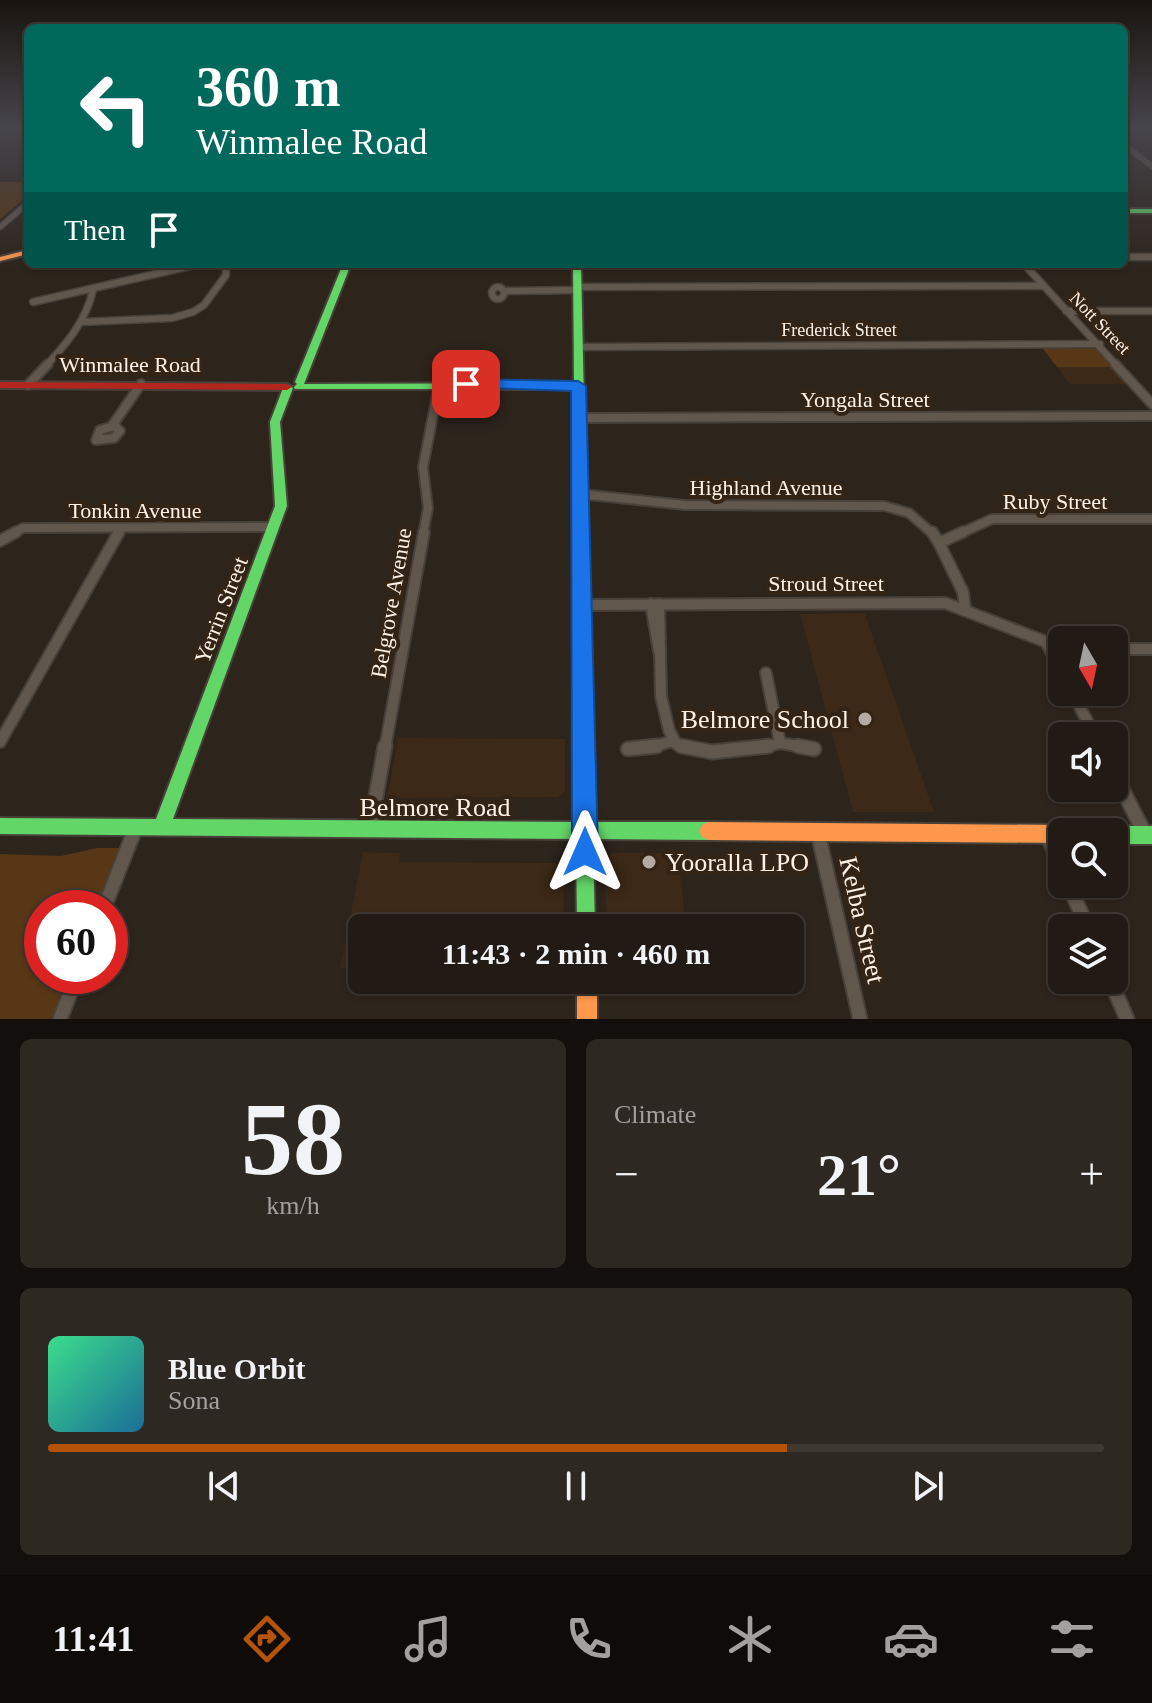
<!DOCTYPE html>
<html lang="en">
<head>
<meta charset="utf-8">
<style>
	body { margin:0; font-family:Georgia,serif; background:#2e2822; color:#f1f3f6; height:100vh; display:flex; flex-direction:column; font-size:30px; white-space:nowrap }
	* { box-sizing:border-box; margin:0 }
	p { font-size:26px; color:#a2a1a0 }
	.icon { flex:none; width:44px; height:44px; fill:none; stroke:currentColor; stroke-width:2; stroke-linecap:round; stroke-linejoin:round }
	.map { position:relative; height:1019px; overflow:hidden }
	.drawer { display:flex; flex-direction:column; gap:20px; padding:20px; background:#130f0c; flex:1 }
	.drawer>* { flex:none }
	.top-card { position:absolute; left:24px; top:24px; width:1104px; height:244px; border-radius:12px; box-shadow:0 2px 6px #0004,0 0 0 2px #3f3934; background:#00695c; color:#fff; overflow:hidden }
	.needle { width:52px; rotate:171deg }
	.controls { position:absolute; left:1048px; top:626px; display:grid; gap:16px }
	.controls a { display:grid; place-items:center; width:80px; height:80px; border-radius:12px; background:#221b15; box-shadow:0 2px 6px #0004,0 0 0 2px #3f3934; font-size:40px }
	.speed { position:absolute; left:24px; top:890px; display:flex; gap:16px; font-size:40px; font-weight:700; text-align:center }
	.speed>* { display:grid; place-content:center; width:104px; height:104px; border-radius:50%; background:#221b15; box-shadow:0 2px 6px #0004,0 0 0 2px #3f3934; line-height:1 }
	.speed .limit { border:12px solid #d22; background:#fff; color:#111 }
	.pin { position:absolute; display:grid; place-items:center; width:68px; height:68px; color:#fff; margin:-34px; border-radius:16px; box-shadow:0 4px 12px #0006 }
	.me { position:absolute; width:88px; margin:-44px; rotate:0deg; stroke-linejoin:round; filter:drop-shadow(0 0 6px #0008) }
	.turn { display:flex; align-items:center; gap:28px; height:168px; padding:0 40px; font-size:36px }
	.turn .icon { width:104px; height:104px; stroke-width:2.5 }
	.turn b { display:block; font-size:56px; line-height:68px }
	.then { display:flex; align-items:center; height:76px; padding:0 40px; background:#0003; gap:16px; font-size:30px }
	.big { font-size:60px; font-weight:700; line-height:1.1 }
	.drawer .tile { flex:1; display:flex; flex-direction:column; justify-content:center; gap:12px; min-width:0; padding:0 28px; border-radius:12px; background:#2e2822 }
	.drawer .dial { align-items:center; gap:0 }
	.dial b { font-size:104px; line-height:1 }
	.song { display:flex; align-items:center; gap:24px }
	.cover { width:96px; height:96px; border-radius:12px; background:linear-gradient(135deg,hsl(150 70% 55%),hsl(200 70% 35%)) }
	.played { height:8px; border-radius:4px; background:linear-gradient(90deg,#b45309 70%,#3f3934 70%) }
	.keys { display:flex; justify-content:space-around; direction:ltr }
	.heat { display:flex; justify-content:space-between; align-items:center; font-size:44px; direction:ltr }
	.drawer .tiles { flex:1; display:grid; gap:20px; grid-template-columns:1fr 1fr }
	.tile:last-child { grid-column:span 2 }
	.trip { position:absolute; left:348px; top:914px; width:456px; height:80px; border-radius:12px; background:#221b15; box-shadow:0 2px 6px #0004,0 0 0 2px #3f3934; font-weight:700; line-height:80px; text-align:center }
	.menu { display:flex; height:128px; justify-content:space-around; align-items:center; background:#0e0b08; color:#a2a1a0 }
	.menu .icon { width:56px; height:56px }
	.menu .active { color:#b45309 }
	.menu b { font-size:36px; color:#f1f3f6 }
	.map>svg:first-child { display:block }
	.built { fill:#3c2917 }
	.green { fill:#573715 }
	.lines { fill:none; stroke-linecap:round; stroke-linejoin:round }
	.street-far4-casing { stroke:#48413a; stroke-width:7 }
	.street-far3-casing { stroke:#48413a; stroke-width:9 }
	.street-far2-casing { stroke:#48413a; stroke-width:12 }
	.street-far1-casing { stroke:#48413a; stroke-width:14 }
	.street-casing { stroke:#48413a; stroke-width:17 }
	.fast-casing { stroke:#48413a; stroke-width:4 }
	.slow-casing { stroke:#48413a; stroke-width:4 }
	.jam-casing { stroke:#48413a; stroke-width:4 }
	.street-far4 { stroke:#62574d; stroke-width:5 }
	.street-far3 { stroke:#62574d; stroke-width:6 }
	.street-far2 { stroke:#62574d; stroke-width:8 }
	.street-far1 { stroke:#62574d; stroke-width:10 }
	.street { stroke:#62574d; stroke-width:13 }
	.fast { fill:#63d668; fill-rule:evenodd }
	.slow { fill:#ff974d; fill-rule:evenodd }
	.jam { fill:#b3261e; fill-rule:evenodd }
	.route { fill:#1a73e8; stroke:#114b97; stroke-width:2 }
	.poi-dot { fill:#b4aaa1; stroke:#332416; stroke-width:3 }
	.labels { text-anchor:middle; dominant-baseline:central; stroke-width:8; stroke-linejoin:round; paint-order:stroke }
	.far-street-label { font-size:18px; fill:#fdf2e9; stroke:#332416 }
	.street-label { font-size:22px; fill:#fdf2e9; stroke:#332416 }
	.near-poi-label { font-size:26px; fill:#fdf2e9; stroke:#332416; text-anchor:end }
	.near-street-label { font-size:26px; fill:#fdf2e9; stroke:#332416 }
</style>
</head>
<body>
<div class="map">
<svg width="1152" height="1019" viewBox="0 0 1152 1019">
	<rect width="100%" height="100%" fill="#2d241c"/>
	<g class="built">
		<path d="M1057,367H1112L1127,384H1070Z"/>
		<path d="M865,613L869,626L934,812H853L800,614Z"/>
		<path d="M398,738L565,739V791L558,797L387,798Z"/>
		<path d="M363,852L400,853L399,862L557,863L563,870L564,928H362V968H340Z"/>
		<path d="M611,853H678L686,928H607L604,860Z"/>
	</g>
	<g class="green">
		<path d="M0,182H28V195L0,219Z"/>
		<path d="M1096,348L1112,367H1057L1043,349Z"/>
		<path d="M97,848H120L96,908H42V976H69L52,1019H0V854L61,856Z"/>
	</g>
	<g class="lines">
		<g class="street-far4-casing">
			<g id="street-far4">
				<path d="M1124,145L1152,166"/>
				<path d="M0,227L28,203"/>
			</g>
		</g>
		<g class="street-far3-casing">
			<g id="street-far3">
				<path d="M1124,257H1152"/>
				<path d="M1024,264L1117,366"/>
				<circle cx="498" cy="293" r="6"/>
				<path d="M577,287L1044,286"/>
				<path d="M506,291L577,290"/>
				<path d="M33,302L199,264"/>
				<path d="M1066,311H1152"/>
				<path d="M81,322L172,318L193,312L204,305L226,275V268L221,264"/>
				<path d="M578,347L1100,344"/>
				<path d="M46,366C67,343 86,321 93,290"/>
			</g>
		</g>
		<g class="street-far2-casing">
			<g id="street-far2">
				<path d="M1115,364L1152,404"/>
				<path d="M28,385L48,364"/>
				<path d="M579,418L1152,416"/>
				<path d="M112,426L141,384"/>
				<path d="M115,426L120,431L114,438L96,440L100,430Z"/>
				<path d="M580,494L685,505L884,506L909,513L933,534"/>
				<path d="M12,534L23,528L273,527"/>
				<path d="M118,534L121,528"/>
				<path d="M423,534L428,508L423,467L439,384"/>
				<path d="M959,534L992,519H1152"/>
			</g>
		</g>
		<g class="street-far1-casing">
			<g id="street-far1">
				<path d="M932,532L939,543"/>
				<path d="M963,532L939,543L963,592L965,608"/>
				<path d="M0,541L16,532"/>
				<path d="M651,604L659,651"/>
				<path d="M659,604L661,696L669,730L676,744L686,748"/>
				<path d="M582,605L945,603L1062,648"/>
				<path d="M1047,644L1062,672"/>
				<path d="M1114,649H1152"/>
				<path d="M1072,692L1095,736"/>
				<path d="M0,742L119,532"/>
				<path d="M780,743L809,748"/>
				<path d="M385,748L424,532"/>
				<path d="M647,748L673,741"/>
				<path d="M760,748L780,743L766,673"/>
			</g>
		</g>
		<g class="street-casing">
			<g id="street">
				<path d="M681,746L712,752L769,746"/>
				<path d="M798,746L814,749"/>
				<path d="M628,749L657,746"/>
				<path d="M1114,773L1145,834"/>
				<path d="M370,829L385,746"/>
				<path d="M818,833L860,1019"/>
				<path d="M1047,834L1062,869"/>
				<path d="M1068,884L1088,928"/>
				<path d="M104,908L136,827"/>
				<path d="M1110,980L1127,1019"/>
				<path d="M60,1019L77,976"/>
			</g>
		</g>
		<g class="fast-casing">
			<g id="fast">
				<rect x="1124" y="209" width="28" height="4"/>
				<path d="M343,264H351L304,384L574,383L573,264H581L593,822H708L714,825L717,831L714,837L708,840L593,839L595,928H577L576,839L0,834V818L156,819L275,506L270,422L283,388L288,385L293,388L280,422L287,506L173,819L576,822L574,389H295L294,387L297,384L295,382Z"/>
				<path d="M1114,826H1152V844H1114V832H1107L1108,829Z"/>
			</g>
		</g>
		<g class="slow-casing">
			<g id="slow">
				<path d="M28,250V254L0,261V257Z"/>
				<path d="M708,822L1062,825L1068,828L1070,832H1062V843L708,840L702,837L699,831L702,825Z"/>
				<rect x="577" y="980" width="20" height="39"/>
			</g>
		</g>
		<g class="jam-casing">
			<path id="jam" d="M0,382L287,384L292,387L287,390L0,388Z"/>
		</g>
		<use href="#street-far4" class="street-far4"/>
		<use href="#street-far3" class="street-far3"/>
		<use href="#street-far2" class="street-far2"/>
		<use href="#street-far1" class="street-far1"/>
		<use href="#street" class="street"/>
		<use href="#fast" class="fast"/>
		<use href="#slow" class="slow"/>
		<use href="#jam" class="jam"/>
	</g>
	<linearGradient id="sky" x2="0" y2="1"><stop stop-color="#19140f"/><stop offset="0.47" stop-color="#46454b"/><stop offset="1" stop-color="#46454b" stop-opacity="0"/></linearGradient>
	<rect width="1152" height="270" fill="url(#sky)"/>
	<path class="route" d="M466,379L578,381L586,386L598,852L594,861L585,865L576,861L572,852L571,391L461,387L458,384Z"/>
	<g class="poi-dot">
		<circle cx="865" cy="719" r="8"/>
		<circle cx="649" cy="862" r="8"/>
	</g>
	<g class="labels">
		<g class="far-street-label">
			<text transform="translate(1100 323) rotate(46)">Nott Street</text>
			<text x="839" y="330">Frederick Street</text>
		</g>
		<g class="street-label">
			<text x="130" y="364">Winmalee Road</text>
			<text x="865" y="399">Yongala Street</text>
			<text x="766" y="487">Highland Avenue</text>
			<text x="1055" y="501">Ruby Street</text>
			<text x="135" y="510">Tonkin Avenue</text>
			<text x="826" y="583">Stroud Street</text>
			<text transform="translate(391 603) rotate(-80)">Belgrove Avenue</text>
			<text transform="translate(221 610) rotate(-69)">Yerrin Street</text>
		</g>
		<g class="near-poi-label">
			<text x="849" y="719">Belmore School</text>
			<text x="665" y="862" text-anchor="start">Yooralla LPO</text>
		</g>
		<g class="near-street-label">
			<text x="435" y="807">Belmore Road</text>
			<text transform="translate(862 920) rotate(77)">Kelba Street</text>
		</g>
	</g>
</svg>
<div class="controls">
<a><svg class="needle" viewBox="-14 -14 28 28"><path d="M0-13l5 13h-10z" fill="#e53935"/><path d="M0 13l5-13h-10z" fill="#a2a1a0"/></svg></a>
<a><svg class="icon" aria-label="sound" viewBox="0 0 24 24"><path d="M4 9h4l5-4v14l-5-4H4zM17 9q2 3 0 6"/></svg></a>
<a><svg class="icon" aria-label="search" viewBox="0 0 24 24"><circle cx="10" cy="10" r="6"/><path d="M15 15l6 6"/></svg></a>
<a><svg class="icon" aria-label="layers" viewBox="0 0 24 24"><path d="M12 4l9 5-9 5-9-5zM3 14l9 5 9-5"/></svg></a>
</div>
<div class="speed"><div class="limit">60</div></div>
<div class="pin" style="left:466px;top:384px;background:#d93025"><svg class="icon" aria-label="arrive" viewBox="0 0 24 24"><path d="M6 21V4h12l-3 4 3 4H6"/></svg></div>
<svg class="me" style="left:585px;top:852px" viewBox="-20 -20 40 40"><path d="M0-17L14 15 0 8-14 15z" fill="#1a73e8" stroke="#fff" stroke-width="4"/></svg>
<div class="trip">11:43 · 2 min · 460 m</div>
<div class="top-card">
<div class="turn"><svg class="icon" aria-label="left" viewBox="0 0 24 24"><path d="M17 20v-9H6M10 6l-5 5 5 5"/></svg><div><b>360 m</b>Winmalee Road</div></div>
<div class="then">Then<svg class="icon" aria-label="arrive" viewBox="0 0 24 24"><path d="M6 21V4h12l-3 4 3 4H6"/></svg></div>
</div>
</div>
<section class="drawer">
<div class="tiles">
<div class="tile dial"><b>58</b><p>km/h</p></div>
<div class="tile"><p>Climate</p>
<div class="heat"><a>−</a><b class="big">21°</b><a>+</a></div>
</div>
<div class="tile">
<div class="song"><i class="cover"></i><div><b>Blue Orbit</b><p>Sona</p></div></div>
<div class="played"></div>
<div class="keys"><svg class="icon" aria-label="previous" viewBox="0 0 24 24"><path d="M18 5L8 12l10 7zM5 5v14"/></svg><svg class="icon" aria-label="pause" viewBox="0 0 24 24"><path d="M8 5v14M16 5v14"/></svg><svg class="icon" aria-label="next" viewBox="0 0 24 24"><path d="M6 5l10 7-10 7zM19 5v14"/></svg></div>
</div>
</div>
</section>
<nav class="menu">
<b>11:41</b>
<svg class="icon active" aria-label="directions" viewBox="0 0 24 24"><path d="M12 3l9 9-9 9-9-9zM9 14v-3h6M13 9l2 2-2 2"/></svg>
<svg class="icon" aria-label="music" viewBox="0 0 24 24"><path d="M9 18V5l10-2v13"/><circle cx="6" cy="18" r="3"/><circle cx="16" cy="16" r="3"/></svg>
<svg class="icon" aria-label="phone" viewBox="0 0 24 24"><path d="M5 4h4l2 5-3 2q2 4 5 5l2-3 5 2v4C11 20 4 13 5 4z"/></svg>
<svg class="icon" aria-label="climate" viewBox="0 0 24 24"><path d="M12 3v18M4 7l16 10M4 17L20 7"/></svg>
<svg class="icon" aria-label="car" viewBox="0 0 24 24"><path d="M5 17H2v-5l4-1 3-4h7l3 4 3 1v5h-3M9 17h6M6 11h13"/><circle cx="7" cy="17" r="2"/><circle cx="17" cy="17" r="2"/></svg>
<svg class="icon" aria-label="filters" viewBox="0 0 24 24"><path d="M4 7h16M4 17h16"/><circle cx="9" cy="7" r="2"/><circle cx="15" cy="17" r="2"/></svg>
</nav>
</body>
</html>
